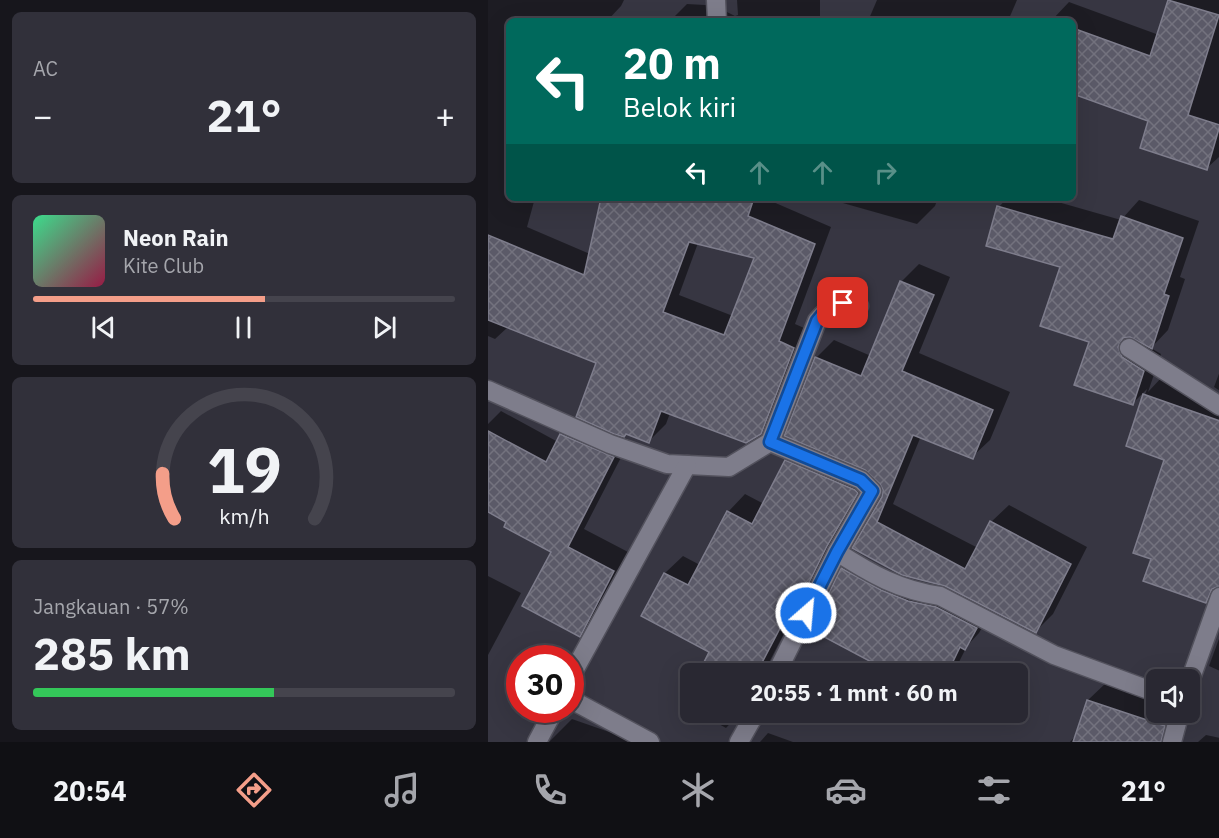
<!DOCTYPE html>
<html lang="id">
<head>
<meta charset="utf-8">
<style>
	body { margin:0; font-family:"IBM Plex Sans",sans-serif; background:#31303a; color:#f1f3f6; height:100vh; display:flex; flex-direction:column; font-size:22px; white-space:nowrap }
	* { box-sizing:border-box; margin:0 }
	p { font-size:20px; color:#a5a6ac }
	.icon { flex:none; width:33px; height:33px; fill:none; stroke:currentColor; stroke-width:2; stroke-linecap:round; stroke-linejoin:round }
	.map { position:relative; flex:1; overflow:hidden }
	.details { display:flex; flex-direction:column; gap:12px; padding:12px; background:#17161c; width:488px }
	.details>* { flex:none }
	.banner { position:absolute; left:18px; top:18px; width:570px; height:183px; border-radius:9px; box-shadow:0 6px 24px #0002,0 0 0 2px #45444d; background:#00695c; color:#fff; overflow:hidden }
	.controls { position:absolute; left:658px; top:669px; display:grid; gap:12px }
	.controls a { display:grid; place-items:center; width:54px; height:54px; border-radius:9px; background:#292832; box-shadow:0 6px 24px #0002,0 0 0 2px #45444d; font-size:30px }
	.speed { position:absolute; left:18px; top:645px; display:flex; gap:12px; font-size:30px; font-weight:700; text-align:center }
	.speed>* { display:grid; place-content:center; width:78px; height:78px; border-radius:50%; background:#292832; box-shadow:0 6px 24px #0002,0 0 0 2px #45444d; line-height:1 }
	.speed .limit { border:9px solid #d22; background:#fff; color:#111 }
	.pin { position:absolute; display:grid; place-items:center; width:51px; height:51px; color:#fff; margin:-26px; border-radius:12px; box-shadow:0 3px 9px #0006 }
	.me { position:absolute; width:66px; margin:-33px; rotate:27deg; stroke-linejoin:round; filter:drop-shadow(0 0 4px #0008) }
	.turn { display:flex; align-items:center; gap:21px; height:126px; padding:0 18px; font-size:27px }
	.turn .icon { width:78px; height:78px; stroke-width:2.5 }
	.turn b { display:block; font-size:42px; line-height:51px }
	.lanes { display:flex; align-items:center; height:57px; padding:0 18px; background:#0003; justify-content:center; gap:30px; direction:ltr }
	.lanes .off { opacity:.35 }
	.big { font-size:45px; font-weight:700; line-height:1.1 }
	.details .card { flex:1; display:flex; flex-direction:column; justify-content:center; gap:9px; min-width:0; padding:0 21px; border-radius:9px; background:#31303a }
	.details .dial { align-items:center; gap:0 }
	.dial svg { height:156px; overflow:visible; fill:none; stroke:#45444d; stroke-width:7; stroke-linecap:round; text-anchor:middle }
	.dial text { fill:#f1f3f6; stroke:none }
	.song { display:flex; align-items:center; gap:18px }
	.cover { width:72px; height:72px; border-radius:9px; background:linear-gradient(135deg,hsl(150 70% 55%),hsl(340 70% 35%)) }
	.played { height:6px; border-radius:3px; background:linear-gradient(90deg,#f49e89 55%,#45444d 55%) }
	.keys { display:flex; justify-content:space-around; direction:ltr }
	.heat { display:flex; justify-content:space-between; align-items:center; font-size:33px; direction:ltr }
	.charge { height:9px; border-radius:4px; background:linear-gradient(90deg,#34c759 57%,#45444d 0) }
	.trip { position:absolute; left:192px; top:663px; width:348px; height:60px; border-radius:9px; background:#292832; box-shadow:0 6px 24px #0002,0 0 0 2px #45444d; font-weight:700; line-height:60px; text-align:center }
	.tab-bar { display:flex; height:96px; justify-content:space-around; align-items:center; background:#101014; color:#a5a6ac }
	.tab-bar .icon { width:42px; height:42px }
	.tab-bar .active { color:#f49e89 }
	.tab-bar b { font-size:27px; color:#f1f3f6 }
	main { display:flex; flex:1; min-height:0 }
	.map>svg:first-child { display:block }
	.shadow { fill:#0007; fill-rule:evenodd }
	.building { fill:url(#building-cross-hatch); stroke:#7e7d8c; stroke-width:1.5; fill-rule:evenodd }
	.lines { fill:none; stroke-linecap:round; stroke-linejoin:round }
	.minor-casing { stroke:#53525d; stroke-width:21 }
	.minor { stroke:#7e7d8b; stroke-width:18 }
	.route-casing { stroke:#114b97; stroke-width:15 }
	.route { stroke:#1a73e8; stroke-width:10 }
</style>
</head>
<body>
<main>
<section class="details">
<div class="card"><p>AC</p>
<div class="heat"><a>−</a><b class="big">21°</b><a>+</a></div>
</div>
<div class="card">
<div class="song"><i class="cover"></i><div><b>Neon Rain</b><p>Kite Club</p></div></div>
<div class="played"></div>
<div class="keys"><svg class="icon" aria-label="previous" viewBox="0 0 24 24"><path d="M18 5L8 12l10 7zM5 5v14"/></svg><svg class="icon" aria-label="pause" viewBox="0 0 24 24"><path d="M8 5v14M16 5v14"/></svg><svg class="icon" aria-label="next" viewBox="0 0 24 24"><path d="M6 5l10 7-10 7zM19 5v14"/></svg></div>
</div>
<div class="card dial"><svg viewBox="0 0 100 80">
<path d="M14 69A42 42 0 1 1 86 69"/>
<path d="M14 69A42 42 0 0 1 8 46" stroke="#f49e89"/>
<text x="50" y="56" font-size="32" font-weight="700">19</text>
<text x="50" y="72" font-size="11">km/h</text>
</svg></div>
<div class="card"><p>Jangkauan · 57%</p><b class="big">285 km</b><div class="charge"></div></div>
</section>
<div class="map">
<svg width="732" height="742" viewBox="0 0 732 742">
	<defs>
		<pattern id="building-cross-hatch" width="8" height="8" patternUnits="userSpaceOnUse" patternTransform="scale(1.5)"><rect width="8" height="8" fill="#5b5a68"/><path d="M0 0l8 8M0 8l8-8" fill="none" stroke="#73727e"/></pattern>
	</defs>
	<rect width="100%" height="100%" fill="#373642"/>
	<g class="shadow">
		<path d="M0,0H136L133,6L119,21H21V198H47L39,227L102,254L115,198H276L343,227L307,324L323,331L290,415L272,433L182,413L178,424L161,441L138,433L135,437L142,440L96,529L142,553L109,618L91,635L65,552L20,521L0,511V424L13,411L70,442L74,435L92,417L110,363L20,327L7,339L0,336ZM210,243L268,257L245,316L191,295Z"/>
		<path d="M249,0H332V21H182L199,4L235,6L237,11L247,16L250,15Z"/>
		<path d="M389,0H529L520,21H380Z"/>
		<path d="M732,0V156L719,168L662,120L585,92V21H563L581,2L671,35L682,0Z"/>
		<path d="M337,198H450L447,206L429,224Z"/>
		<path d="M519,198H556L633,220L651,200L711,221L692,277L697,279L680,330L663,348L673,354L660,392L674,377L732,397V587L718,601L665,558L678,459L640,445L659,389L645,403L603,342L574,266L511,207Z"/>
		<path d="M431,264L462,277L431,353L522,392L502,440L484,457L433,436L405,504L490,548L503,522L521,505L599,547L565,614L548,631L458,585L366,548L395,497L397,490L386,476L356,527L320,600L306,614L275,674H211L223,652L155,616L177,573L195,556L212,565L240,512L257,494L276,504L298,461L317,443L328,358L346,340L383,356L413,282Z"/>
		<path d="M732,371V391L726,387Z"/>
		<path d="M369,554L408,576L502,613L491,633L479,646L465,674H414L355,569Z"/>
		<path d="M0,576L33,593L0,655Z"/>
		<path d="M732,636V671L721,666Z"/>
		<path d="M619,682L667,699L653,742H582L589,734L600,700Z"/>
		<path d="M202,690V709L195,705Z"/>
		<path d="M209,712H253L238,728Z"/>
		<path d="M84,719L144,740L143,742H61Z"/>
		<path d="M280,733L305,742H272Z"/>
		<path d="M718,735L732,738V742H710Z"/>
	</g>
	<g class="building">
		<path d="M680,0L731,15L700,115L732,125L719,170L652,148L660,121L585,94V28L662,56Z"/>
		<path d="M113,198H266L260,216L327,244L291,341L306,348L273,434L258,443L173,411L161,443L138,434L136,437L126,434L88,417L108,363L0,320V235L96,275ZM201,242L266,258L236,335L175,312Z"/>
		<path d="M509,206L625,239L633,216L695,238L676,294L681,296L664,349L642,337L635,338L630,347L634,357L656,371L645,405L586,385L601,342L552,326L572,267L498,246Z"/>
		<path d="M412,281L446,295L414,371L505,410L485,459L425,435L389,522L477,569L502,521L583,564L548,633L457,586L414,575L364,548L394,497L395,490L392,484L377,470L296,436L327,357L373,376Z"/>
		<path d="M655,394L732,421V586L724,589L718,603L655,581L663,559L645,553L676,460L638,446Z"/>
		<path d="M0,431L58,462L72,434L126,457L80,547L126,571L92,637L34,606L63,552L16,527L18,522L0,512Z"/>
		<path d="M297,460L367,490L370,493L339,546L303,619L298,617L268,674H210L221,652L153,616L176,573L200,585L239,511L264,524Z"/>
		<path d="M353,568L393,590L420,601L448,607L489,628L477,650L472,647L459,674H406L323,630Z"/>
		<path d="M599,700L677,726L673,742H585Z"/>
	</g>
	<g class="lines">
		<g class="minor-casing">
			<g id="minor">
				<path d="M228,0L229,21"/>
				<path d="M641,348L732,406"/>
				<path d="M0,390L122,444L179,464L241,467L282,442L373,480L384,491L349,552L288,674"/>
				<path d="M282,442L329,321C343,304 349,302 371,306"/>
				<path d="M349,552C383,574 411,590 452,596L566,655L669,693"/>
				<path d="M82,678L199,465"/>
				<path d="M702,681L732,597"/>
				<path d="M82,699L162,742"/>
				<path d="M49,742L66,710"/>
				<path d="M251,742L268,712"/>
				<path d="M684,742L692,712"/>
			</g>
		</g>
		<use href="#minor" class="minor"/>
	</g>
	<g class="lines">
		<g class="route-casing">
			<path id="route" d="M318,613L349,552L384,491L373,480L282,442L329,321L338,310L355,303"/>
		</g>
		<use href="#route" class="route"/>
	</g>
</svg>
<div class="controls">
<a><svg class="icon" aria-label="sound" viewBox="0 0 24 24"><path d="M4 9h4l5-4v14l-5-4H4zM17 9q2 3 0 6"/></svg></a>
</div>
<div class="speed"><div class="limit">30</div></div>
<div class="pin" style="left:355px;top:303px;background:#d93025"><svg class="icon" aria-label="arrive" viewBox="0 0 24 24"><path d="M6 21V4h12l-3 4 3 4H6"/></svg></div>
<svg class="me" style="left:318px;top:613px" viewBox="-20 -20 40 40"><circle r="17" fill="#1a73e8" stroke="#fff" stroke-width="3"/><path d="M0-11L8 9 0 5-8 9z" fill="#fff"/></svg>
<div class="trip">20:55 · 1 mnt · 60 m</div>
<div class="banner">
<div class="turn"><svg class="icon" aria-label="left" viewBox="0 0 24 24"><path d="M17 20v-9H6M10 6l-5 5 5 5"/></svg><div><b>20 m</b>Belok kiri</div></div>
<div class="lanes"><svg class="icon" aria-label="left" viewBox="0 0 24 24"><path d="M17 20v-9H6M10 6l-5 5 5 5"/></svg><svg class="icon off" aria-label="ahead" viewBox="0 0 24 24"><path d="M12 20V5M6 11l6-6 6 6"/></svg><svg class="icon off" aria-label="ahead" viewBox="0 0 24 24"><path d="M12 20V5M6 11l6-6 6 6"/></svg><svg class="icon off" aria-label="right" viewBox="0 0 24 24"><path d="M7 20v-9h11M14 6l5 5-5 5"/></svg></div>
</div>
</div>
</main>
<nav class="tab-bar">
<b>20:54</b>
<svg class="icon active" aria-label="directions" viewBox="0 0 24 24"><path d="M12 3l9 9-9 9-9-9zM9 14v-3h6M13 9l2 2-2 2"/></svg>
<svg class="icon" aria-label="music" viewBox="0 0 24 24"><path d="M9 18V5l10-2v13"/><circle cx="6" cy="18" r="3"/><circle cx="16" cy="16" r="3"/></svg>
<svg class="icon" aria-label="phone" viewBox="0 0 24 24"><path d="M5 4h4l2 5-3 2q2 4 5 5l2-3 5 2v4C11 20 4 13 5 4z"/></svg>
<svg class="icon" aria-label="climate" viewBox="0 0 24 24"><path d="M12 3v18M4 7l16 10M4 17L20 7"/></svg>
<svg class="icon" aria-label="car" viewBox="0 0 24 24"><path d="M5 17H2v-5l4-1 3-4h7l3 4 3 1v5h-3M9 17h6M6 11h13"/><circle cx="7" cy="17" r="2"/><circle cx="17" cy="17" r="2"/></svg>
<svg class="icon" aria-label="filters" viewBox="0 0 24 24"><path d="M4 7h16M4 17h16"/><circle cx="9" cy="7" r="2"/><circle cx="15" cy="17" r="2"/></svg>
<b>21°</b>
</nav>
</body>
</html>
